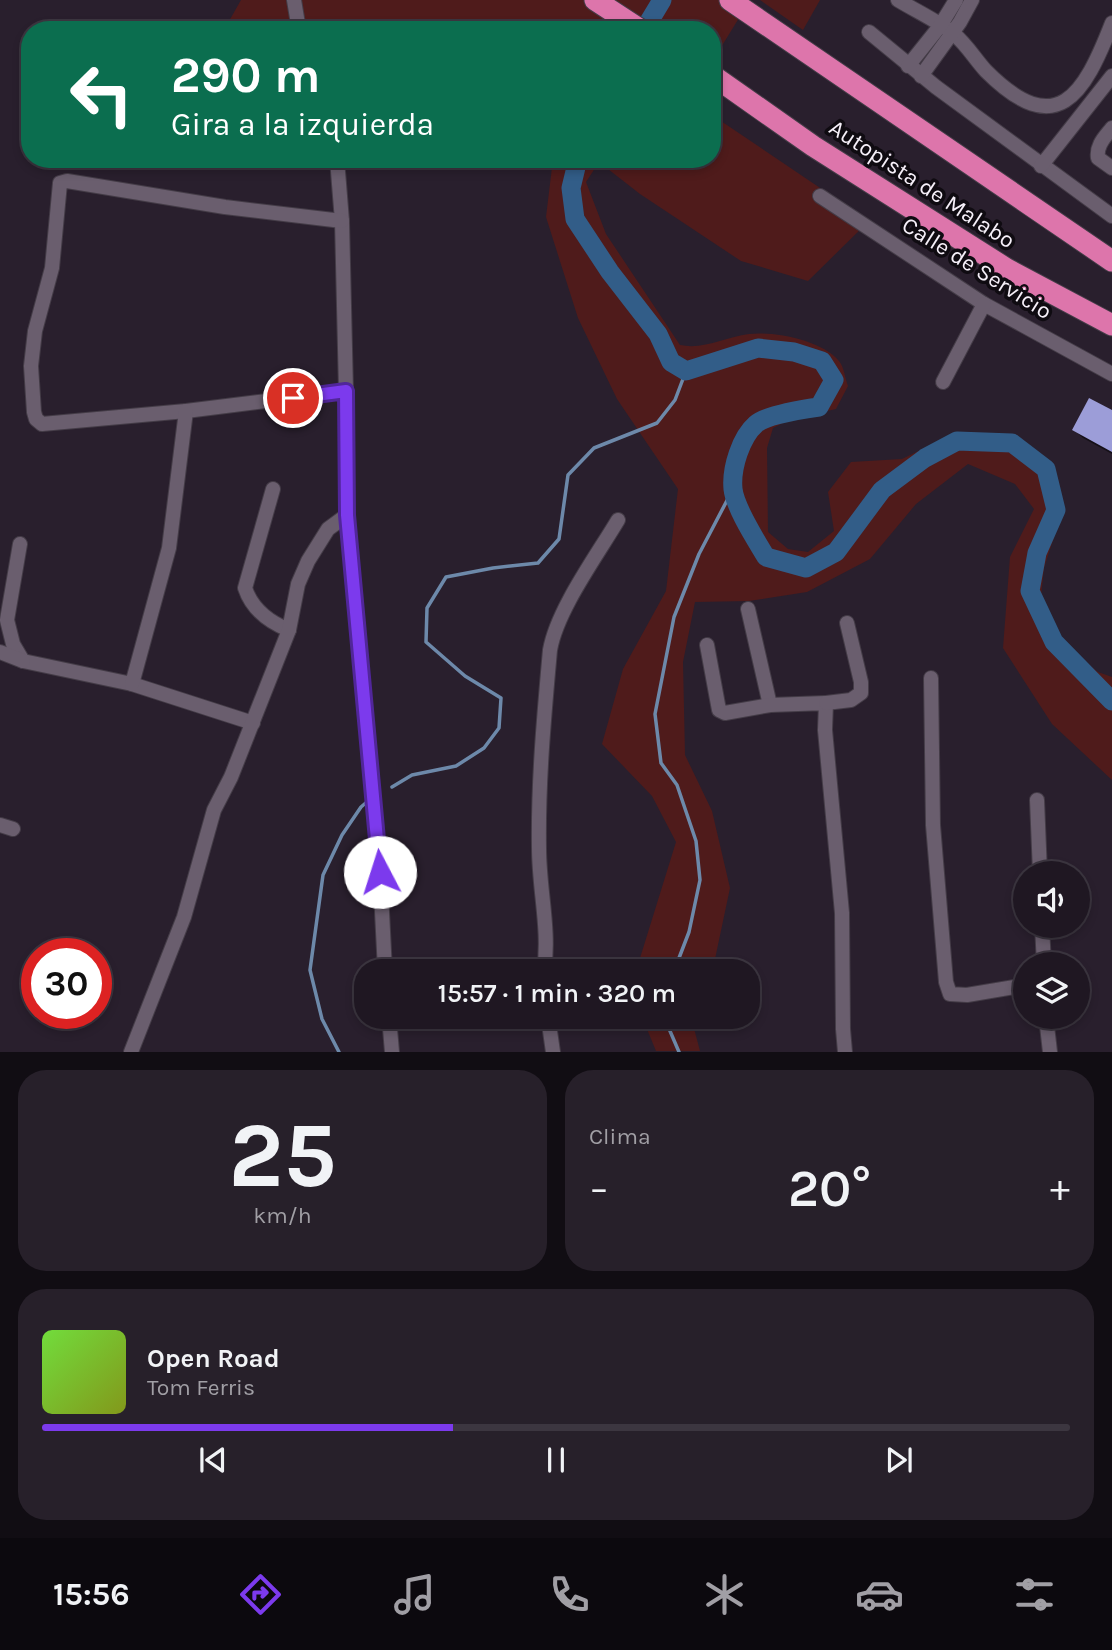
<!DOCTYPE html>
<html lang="es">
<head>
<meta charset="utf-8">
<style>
	body { margin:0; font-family:Karla,sans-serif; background:#27202a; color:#f1f3f6; height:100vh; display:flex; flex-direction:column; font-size:26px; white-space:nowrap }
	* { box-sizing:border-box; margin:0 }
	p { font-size:23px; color:#a19fa5 }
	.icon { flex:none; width:38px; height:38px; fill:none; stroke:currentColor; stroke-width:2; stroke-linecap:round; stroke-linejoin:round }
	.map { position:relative; height:1052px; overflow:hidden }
	.drawer { display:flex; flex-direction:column; gap:18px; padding:18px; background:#110d13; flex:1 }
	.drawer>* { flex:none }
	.hud { position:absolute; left:21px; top:21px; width:700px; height:147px; border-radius:28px; box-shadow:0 4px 10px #0003,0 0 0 2px #3c3640; background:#0b6e4f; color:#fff; overflow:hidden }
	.fabs { position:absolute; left:1013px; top:861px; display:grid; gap:14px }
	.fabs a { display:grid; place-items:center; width:77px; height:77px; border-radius:50%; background:#1f1722; box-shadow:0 4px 10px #0003,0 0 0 2px #3c3640; font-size:35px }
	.speed { position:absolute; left:21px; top:938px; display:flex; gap:14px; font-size:35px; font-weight:700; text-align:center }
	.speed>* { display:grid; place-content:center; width:91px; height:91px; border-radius:50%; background:#1f1722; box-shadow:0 4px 10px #0003,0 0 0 2px #3c3640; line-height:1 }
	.speed .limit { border:10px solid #d22; background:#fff; color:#111 }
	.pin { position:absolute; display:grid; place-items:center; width:60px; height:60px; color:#fff; margin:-30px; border:4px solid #fff; border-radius:50%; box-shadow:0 2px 7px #0007 }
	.me { position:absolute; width:77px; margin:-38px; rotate:355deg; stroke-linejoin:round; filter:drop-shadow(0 0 5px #0008) }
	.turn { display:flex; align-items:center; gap:24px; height:147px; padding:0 35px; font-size:32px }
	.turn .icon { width:91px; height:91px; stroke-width:2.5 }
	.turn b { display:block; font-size:49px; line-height:60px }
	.big { font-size:52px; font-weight:600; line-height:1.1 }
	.drawer .tile { flex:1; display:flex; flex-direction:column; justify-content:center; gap:10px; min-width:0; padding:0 24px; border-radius:28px; background:#27202a }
	.drawer .dial { align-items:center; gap:0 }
	.dial b { font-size:91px; line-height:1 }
	.song { display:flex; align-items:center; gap:21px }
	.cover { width:84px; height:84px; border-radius:10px; background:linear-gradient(135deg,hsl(100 70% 55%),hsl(70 70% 35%)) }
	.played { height:7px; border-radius:4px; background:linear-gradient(90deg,#7c3aed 40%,#3c3640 40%) }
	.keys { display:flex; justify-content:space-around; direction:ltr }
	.heat { display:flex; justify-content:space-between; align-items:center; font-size:38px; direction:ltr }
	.drawer .tiles { flex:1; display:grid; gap:18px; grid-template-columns:1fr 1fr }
	.tile:last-child { grid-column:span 2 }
	.trip { position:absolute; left:354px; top:959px; width:406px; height:70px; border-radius:28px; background:#1f1722; box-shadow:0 4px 10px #0003,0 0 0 2px #3c3640; font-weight:600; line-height:70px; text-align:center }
	.dock { display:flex; height:112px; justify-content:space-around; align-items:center; background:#0c090e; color:#a19fa5 }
	.dock .icon { width:49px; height:49px }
	.dock .active { color:#7c3aed }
	.dock b { font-size:32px; color:#f1f3f6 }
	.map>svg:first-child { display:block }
	.green { fill:#4f1b1b }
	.shadow { fill:#0007 }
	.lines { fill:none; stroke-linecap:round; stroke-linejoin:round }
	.stream { stroke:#6d89aa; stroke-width:3.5 }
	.river { stroke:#325d88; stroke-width:19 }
	.building { fill:#9c9dd8 }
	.minor-casing { stroke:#443c47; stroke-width:16 }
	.highway-casing { stroke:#443c47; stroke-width:23 }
	.minor { stroke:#6a5e6e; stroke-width:14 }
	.highway { stroke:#dd75ab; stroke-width:21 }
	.route-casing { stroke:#51269a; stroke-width:18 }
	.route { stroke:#7c3aed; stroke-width:12 }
	.labels { text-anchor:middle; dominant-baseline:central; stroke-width:7; stroke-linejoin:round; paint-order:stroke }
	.street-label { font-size:23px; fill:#f6f0f9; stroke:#0f0b11 }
</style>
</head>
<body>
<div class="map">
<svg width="1112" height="1052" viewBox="0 0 1112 1052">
	<rect width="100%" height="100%" fill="#291f2d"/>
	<g class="green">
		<path d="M241,0H750L712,62V30H224Z"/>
		<path d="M760,0H820L803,30Z"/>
		<path d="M712,115L869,221L808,281L741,261L640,194L599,162L586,182L606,234L680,345C704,350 725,337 749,334C774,331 822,340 839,361C844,367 845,378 848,386L836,409L789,420L773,428L767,448L768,532L788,549L808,552L834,531L828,492L851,462L902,459L941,440L970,432L1008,436L1052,463L1064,506L1044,568L1040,606L1058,641L1098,672L1112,677V780L1052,724L1003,648L1010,557L1034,509L1015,484L968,464L916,504L870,559L807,592L749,601L695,602L683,662L685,755L712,811L730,888L715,959L710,971H636L676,842L652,796L602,744L623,669L666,591L678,489L617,399L578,318L546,217L553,159H712Z"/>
		<path d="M642,1017H691L700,1051H656Z"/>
	</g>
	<path class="shadow" d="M1112,412V454L1083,438L1074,430Z"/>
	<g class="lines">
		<g class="stream">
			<path d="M392,787L412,775L456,766L484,748L499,728L501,698L465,676L426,642L427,608L446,577L493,568L538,563L559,539L568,475L594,448L657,423L675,400L686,371"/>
			<path d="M674,971L689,932L700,880L696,841L677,785L661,763L655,714L674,617L699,554L733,489"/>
			<path d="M664,1017L679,1052"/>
			<path d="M339,1052L322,1019L310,970L323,875L342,835L361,807L368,801"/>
		</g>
		<g class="river">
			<path d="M644,30L662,0"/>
			<path d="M578,159L571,188L575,219L610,272L658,334L671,362L686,371L758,348L794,352L822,361L834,380L819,407C805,409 766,415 756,424C741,437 731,468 733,489C735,508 756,540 766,557L806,568L836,552L882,490L925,458L957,441L1012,443L1046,469L1056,510L1037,553L1030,591L1054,642L1112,701"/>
		</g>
	</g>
	<path class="building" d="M1089,398L1112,410V452L1072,430Z"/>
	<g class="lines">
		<g class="minor-casing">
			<g id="minor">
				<path d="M294,0L299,30"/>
				<path d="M898,0C916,11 938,21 954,34C967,45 975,59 986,71C1057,142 1084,95 1112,23"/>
				<path d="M869,32L936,87L1112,216"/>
				<path d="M908,66L940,26L956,0"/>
				<path d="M921,76L960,22L972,0"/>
				<path d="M1112,128C1105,137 1096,145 1098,158L1112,168"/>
				<path d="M337,159L342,221L346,391L347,515L380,872L385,971"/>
				<path d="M1041,166L1112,76"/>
				<path d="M820,196L984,304L1112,374"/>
				<path d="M342,221L225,207L67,181L60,183L52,268L35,331L31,366L34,412L36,419L42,424L186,411L346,391"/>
				<path d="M943,382L984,304"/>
				<path d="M273,489L245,588C252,609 269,622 289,630"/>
				<path d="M20,544L7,620L13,644L23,661L132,684L253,723"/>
				<path d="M748,609L770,705"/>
				<path d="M707,645L719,710L725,713L770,705L826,703L825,730L842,913L843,1029L845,1052"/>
				<path d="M0,652L23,661"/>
				<path d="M931,678L933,825L946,982L950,994L967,995L1026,985"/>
				<path d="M132,684L169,548L186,411"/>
				<path d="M826,703L851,700L861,693V682L847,623"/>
				<path d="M1037,800L1040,873"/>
				<path d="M0,825L13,829"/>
				<path d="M1042,926L1044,964"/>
				<path d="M385,965L415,971"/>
				<path d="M544,971C550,929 539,890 539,848C538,782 544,717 550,650C557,610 596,557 618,520"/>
				<path d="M389,1017L392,1052"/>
				<path d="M548,1017L553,1052"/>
				<path d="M1046,1017L1050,1052"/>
				<path d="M131,1052L184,917L214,810L231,777L289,630L298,584L308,561L328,529L347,515"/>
			</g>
		</g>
		<g class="highway-casing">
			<g id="highway">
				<path d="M595,0L641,30"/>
				<path d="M730,0L1112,261"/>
				<path d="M712,75L813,146L1007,269L1112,325"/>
			</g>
		</g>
		<use href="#minor" class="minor"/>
		<use href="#highway" class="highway"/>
	</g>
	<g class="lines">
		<g class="route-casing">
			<path id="route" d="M293,398L346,391L347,515L380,872"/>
		</g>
		<use href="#route" class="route"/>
	</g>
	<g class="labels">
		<g class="street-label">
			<text transform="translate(922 184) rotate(33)">Autopista de Malabo</text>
			<text transform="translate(977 268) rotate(32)">Calle de Servicio</text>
		</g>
	</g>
</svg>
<div class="fabs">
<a><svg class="icon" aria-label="sound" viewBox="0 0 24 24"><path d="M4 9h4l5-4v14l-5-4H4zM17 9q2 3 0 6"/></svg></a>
<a><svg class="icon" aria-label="layers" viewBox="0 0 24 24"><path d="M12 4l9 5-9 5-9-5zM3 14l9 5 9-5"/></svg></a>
</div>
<div class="speed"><div class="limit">30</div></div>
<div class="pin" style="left:293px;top:398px;background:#d93025"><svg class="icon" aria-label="arrive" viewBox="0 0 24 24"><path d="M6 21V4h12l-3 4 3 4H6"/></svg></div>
<svg class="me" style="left:380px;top:872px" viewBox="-20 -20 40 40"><circle r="19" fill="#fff"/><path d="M0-13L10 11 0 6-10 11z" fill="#7c3aed"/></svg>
<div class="trip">15:57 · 1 min · 320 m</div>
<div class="hud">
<div class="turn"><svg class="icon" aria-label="left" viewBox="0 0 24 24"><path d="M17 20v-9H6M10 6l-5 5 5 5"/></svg><div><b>290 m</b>Gira a la izquierda</div></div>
</div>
</div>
<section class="drawer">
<div class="tiles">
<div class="tile dial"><b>25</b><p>km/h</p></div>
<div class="tile"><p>Clima</p>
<div class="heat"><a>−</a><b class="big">20°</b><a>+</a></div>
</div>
<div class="tile">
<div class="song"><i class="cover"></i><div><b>Open Road</b><p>Tom Ferris</p></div></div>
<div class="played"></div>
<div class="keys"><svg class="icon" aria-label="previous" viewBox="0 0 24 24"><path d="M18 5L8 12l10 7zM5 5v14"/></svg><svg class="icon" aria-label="pause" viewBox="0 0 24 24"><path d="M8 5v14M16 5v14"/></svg><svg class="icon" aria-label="next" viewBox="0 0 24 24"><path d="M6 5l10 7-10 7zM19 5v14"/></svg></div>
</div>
</div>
</section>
<nav class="dock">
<b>15:56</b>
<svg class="icon active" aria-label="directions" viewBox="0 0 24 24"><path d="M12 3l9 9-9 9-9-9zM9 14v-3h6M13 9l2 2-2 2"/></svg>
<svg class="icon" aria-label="music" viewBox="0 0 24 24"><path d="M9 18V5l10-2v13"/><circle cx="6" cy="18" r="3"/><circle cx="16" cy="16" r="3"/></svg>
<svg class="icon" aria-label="phone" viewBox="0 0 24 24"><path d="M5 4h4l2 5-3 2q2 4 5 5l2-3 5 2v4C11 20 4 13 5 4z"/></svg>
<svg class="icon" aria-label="climate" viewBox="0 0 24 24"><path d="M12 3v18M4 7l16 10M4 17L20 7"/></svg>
<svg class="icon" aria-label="car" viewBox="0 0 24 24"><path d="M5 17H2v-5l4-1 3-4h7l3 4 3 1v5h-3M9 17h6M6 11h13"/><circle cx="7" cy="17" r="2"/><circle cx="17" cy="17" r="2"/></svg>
<svg class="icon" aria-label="filters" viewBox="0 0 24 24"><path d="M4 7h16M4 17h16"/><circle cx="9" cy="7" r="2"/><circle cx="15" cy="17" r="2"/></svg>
</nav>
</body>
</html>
